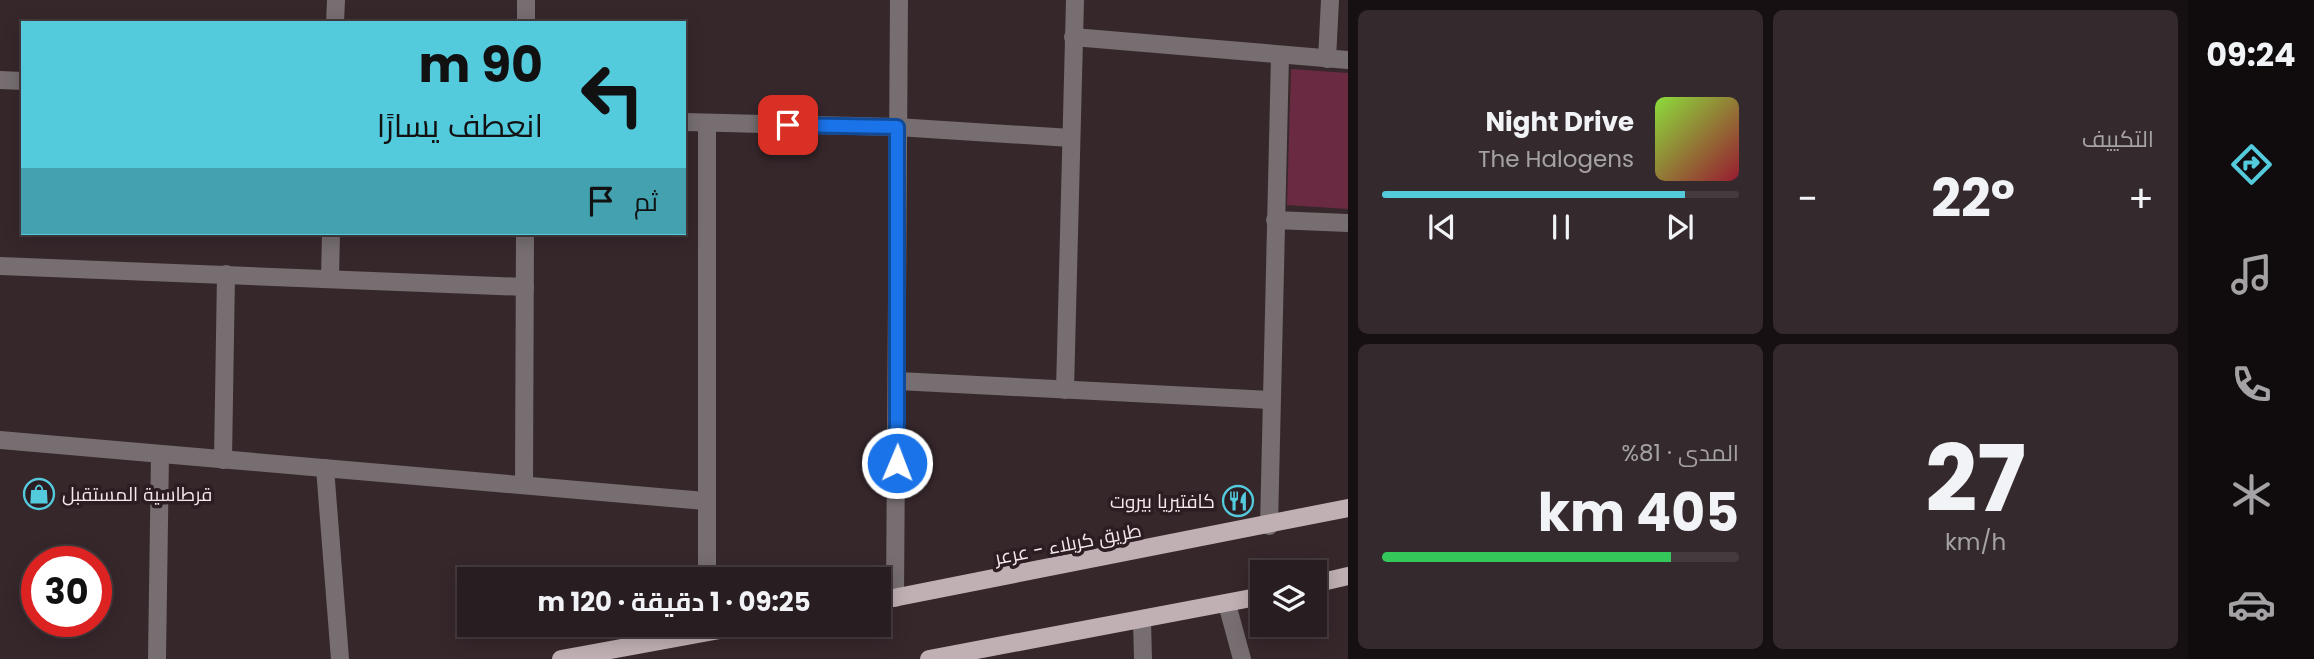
<!DOCTYPE html>
<html lang="ar">
<head>
<meta charset="utf-8">
<style>
	body { margin:0; font-family:Poppins,Cairo,sans-serif; background:#342a2d; color:#f1f3f6; direction:rtl; height:100vh; display:flex; flex-direction:column; font-size:26px; white-space:nowrap }
	* { box-sizing:border-box; margin:0 }
	p { font-size:23px; color:#a5a2a5 }
	.icon { flex:none; width:38px; height:38px; fill:none; stroke:currentColor; stroke-width:2; stroke-linecap:round; stroke-linejoin:round }
	.map { position:relative; flex:1; overflow:hidden; direction:ltr }
	.drawer { display:flex; flex-direction:column; gap:10px; padding:10px; background:#161012; width:840px }
	.drawer>* { flex:none }
	.top-card { position:absolute; left:21px; top:21px; width:665px; height:214px; border-radius:0px; box-shadow:0 4px 18px #0003,0 0 0 2px #443b3e; direction:rtl; background:#54cadd; color:#111; overflow:hidden }
	.fabs { position:absolute; left:1250px; top:560px; display:grid; gap:14px }
	.fabs a { display:grid; place-items:center; width:77px; height:77px; border-radius:0px; background:#281d20; box-shadow:0 4px 18px #0003,0 0 0 2px #443b3e; font-size:35px }
	.speed { position:absolute; left:21px; top:546px; display:flex; gap:14px; font-size:35px; font-weight:700; text-align:center }
	.speed>* { display:grid; place-content:center; width:91px; height:91px; border-radius:50%; background:#281d20; box-shadow:0 4px 18px #0003,0 0 0 2px #443b3e; line-height:1 }
	.speed .limit { border:10px solid #d22; background:#fff; color:#111 }
	.pin { position:absolute; display:grid; place-items:center; width:60px; height:60px; color:#fff; margin:-30px; border-radius:14px; box-shadow:0 4px 10px #0006 }
	.me { position:absolute; width:77px; margin:-38px; rotate:1deg; stroke-linejoin:round; filter:drop-shadow(0 0 5px #0008) }
	.turn { display:flex; align-items:center; gap:24px; height:147px; padding:0 28px; font-size:32px }
	.turn .icon { width:91px; height:91px; stroke-width:2.5 }
	.turn b { display:block; font-size:49px; line-height:60px }
	.then { display:flex; align-items:center; height:66px; padding:0 28px; background:#0003; gap:14px; font-size:26px }
	.big { font-size:52px; font-weight:700; line-height:1.1 }
	.drawer .tile { flex:1; display:flex; flex-direction:column; justify-content:center; gap:10px; min-width:0; padding:0 24px; border-radius:10px; background:#342a2d }
	.drawer .dial { align-items:center; gap:0 }
	.dial b { font-size:91px; line-height:1 }
	.song { display:flex; align-items:center; gap:21px }
	.cover { width:84px; height:84px; border-radius:10px; background:linear-gradient(135deg,hsl(90 70% 55%),hsl(350 70% 35%)) }
	.played { height:7px; border-radius:4px; background:linear-gradient(90deg,#54cadd 85%,#443b3e 85%) }
	.keys { display:flex; justify-content:space-around; direction:ltr }
	.heat { display:flex; justify-content:space-between; align-items:center; font-size:38px; direction:ltr }
	.charge { height:10px; border-radius:5px; background:linear-gradient(90deg,#34c759 81%,#443b3e 0) }
	.drawer .tiles { flex:1; display:grid; gap:10px; grid-template-columns:repeat(2,1fr) }
	.trip { position:absolute; left:457px; top:567px; width:434px; height:70px; border-radius:0px; background:#281d20; box-shadow:0 4px 18px #0003,0 0 0 2px #443b3e; font-weight:700; line-height:70px; text-align:center; direction:rtl }
	main { display:flex; flex:1; min-height:0 }
	.dock { display:flex; flex-direction:column; width:126px; justify-content:space-around; align-items:center; background:#100c0d; color:#a5a2a5 }
	.dock .icon { width:49px; height:49px }
	.dock .active { color:#54cadd }
	.dock b { font-size:32px; color:#f1f3f6 }
	.map>svg:first-child { display:block }
	.green { fill:#6a2b42 }
	.lines { fill:none; stroke-linecap:round; stroke-linejoin:round }
	.minor { stroke:#766e70; stroke-width:18 }
	.major { stroke:#c0b0b4; stroke-width:18 }
	.route-casing { stroke:#114b97; stroke-width:18 }
	.route { stroke:#1a73e8; stroke-width:12 }
	.labels { text-anchor:middle; dominant-baseline:central; stroke-width:7; stroke-linejoin:round; paint-order:stroke }
	.poi-label { font-size:19px; fill:#f4e9ec; stroke:#2c1d22; text-anchor:start }
	.street-label { font-size:19px; fill:#f4e9ec; stroke:#2c1d22 }
</style>
</head>
<body>
<main>
<nav class="dock">
<b>09:24</b>
<svg class="icon active" aria-label="directions" viewBox="0 0 24 24"><path d="M12 3l9 9-9 9-9-9zM9 14v-3h6M13 9l2 2-2 2"/></svg>
<svg class="icon" aria-label="music" viewBox="0 0 24 24"><path d="M9 18V5l10-2v13"/><circle cx="6" cy="18" r="3"/><circle cx="16" cy="16" r="3"/></svg>
<svg class="icon" aria-label="phone" viewBox="0 0 24 24"><path d="M5 4h4l2 5-3 2q2 4 5 5l2-3 5 2v4C11 20 4 13 5 4z"/></svg>
<svg class="icon" aria-label="climate" viewBox="0 0 24 24"><path d="M12 3v18M4 7l16 10M4 17L20 7"/></svg>
<svg class="icon" aria-label="car" viewBox="0 0 24 24"><path d="M5 17H2v-5l4-1 3-4h7l3 4 3 1v5h-3M9 17h6M6 11h13"/><circle cx="7" cy="17" r="2"/><circle cx="17" cy="17" r="2"/></svg>
</nav>
<section class="drawer">
<div class="tiles">
<div class="tile"><p>التكييف</p>
<div class="heat"><a>−</a><b class="big">22°</b><a>+</a></div>
</div>
<div class="tile">
<div class="song"><i class="cover"></i><div><b>Night Drive</b><p>The Halogens</p></div></div>
<div class="played"></div>
<div class="keys"><svg class="icon" aria-label="previous" viewBox="0 0 24 24"><path d="M18 5L8 12l10 7zM5 5v14"/></svg><svg class="icon" aria-label="pause" viewBox="0 0 24 24"><path d="M8 5v14M16 5v14"/></svg><svg class="icon" aria-label="next" viewBox="0 0 24 24"><path d="M6 5l10 7-10 7zM19 5v14"/></svg></div>
</div>
<div class="tile dial"><b>27</b><p>km/h</p></div>
<div class="tile"><p>المدى · 81%</p><b class="big">405 km</b><div class="charge"></div></div>
</div>
</section>
<div class="map">
<svg width="1348" height="659" viewBox="0 0 1348 659">
	<rect width="100%" height="100%" fill="#36272b"/>
	<path class="green" d="M1291,69L1348,73V209L1287,205Z"/>
	<g class="lines">
		<g class="minor">
			<path d="M335,23L336,0"/>
			<path d="M526,23V0"/>
			<path d="M1073,37L1348,60"/>
			<path d="M1327,59L1330,0"/>
			<path d="M0,80L23,81"/>
			<path d="M684,122L897,127L1071,138"/>
			<path d="M1275,220L1348,223"/>
			<path d="M0,266L525,287"/>
			<path d="M330,278L331,233"/>
			<path d="M898,381L1270,400"/>
			<path d="M1065,390L1075,0"/>
			<path d="M0,440L705,501"/>
			<path d="M223,460L226,274"/>
			<path d="M325,468L340,659"/>
			<path d="M524,485L525,233"/>
			<path d="M1269,526L1280,56"/>
			<path d="M707,579V123"/>
			<path d="M895,598L899,0"/>
			<path d="M1227,604L1242,659"/>
			<path d="M1142,621L1143,659"/>
			<path d="M157,659L160,454"/>
		</g>
		<g class="major">
			<path d="M1314,584L1348,576"/>
			<path d="M878,601L1348,508"/>
			<path d="M561,659L747,625"/>
			<path d="M929,659L1262,596"/>
		</g>
	</g>
	<g class="lines">
		<g class="route-casing">
			<path id="route" d="M788,125L897,127V463"/>
		</g>
		<use href="#route" class="route"/>
	</g>
	<defs>
		<g id="shop-ring" transform="scale(1.575)"><circle r="9.5" fill="#2c1d22" stroke="#54cadd" stroke-width="1.5"/><path d="M-5-2.5h2.3a2.7 3.5 0 0 1 5.4 0H5L5.5 6h-11ZM-1.5-2.5h3a1.5 2.3 0 0 0-3 0Z" fill="#54cadd"/></g>
		<g id="restaurant-ring" transform="scale(1.575)"><circle r="9.5" fill="#2c1d22" stroke="#54cadd" stroke-width="1.5"/><path d="M-5-6h1v4h1v-4h1v4h1v-4h1v5L-1.5 .5V6h-2V.5L-5-1ZM5-6V6H3V1.5H1.5Q1.5-4 5-6Z" fill="#54cadd"/></g>
	</defs>
	<g fill-rule="evenodd">
		<use href="#shop-ring" x="39" y="494"/>
		<use href="#restaurant-ring" x="1238" y="501"/>
	</g>
	<g class="labels">
		<g class="poi-label">
			<text x="62" y="494">قرطاسية المستقبل</text>
			<text x="1215" y="501" text-anchor="end">كافتيريا بيروت</text>
		</g>
		<g class="street-label">
			<text transform="translate(1068 544) rotate(-11)">طريق كربلاء - عرعر</text>
		</g>
	</g>
</svg>
<div class="fabs">
<a><svg class="icon" aria-label="layers" viewBox="0 0 24 24"><path d="M12 4l9 5-9 5-9-5zM3 14l9 5 9-5"/></svg></a>
</div>
<div class="speed"><div class="limit">30</div></div>
<div class="pin" style="left:788px;top:125px;background:#d93025"><svg class="icon" aria-label="arrive" viewBox="0 0 24 24"><path d="M6 21V4h12l-3 4 3 4H6"/></svg></div>
<svg class="me" style="left:897px;top:463px" viewBox="-20 -20 40 40"><circle r="17" fill="#1a73e8" stroke="#fff" stroke-width="3"/><path d="M0-11L8 9 0 5-8 9z" fill="#fff"/></svg>
<div class="trip">09:25 · 1 دقيقة · 120 m</div>
<div class="top-card">
<div class="turn"><svg class="icon" aria-label="left" viewBox="0 0 24 24"><path d="M17 20v-9H6M10 6l-5 5 5 5"/></svg><div><b>90 m</b>انعطف يسارًا</div></div>
<div class="then">ثم<svg class="icon" aria-label="arrive" viewBox="0 0 24 24"><path d="M6 21V4h12l-3 4 3 4H6"/></svg></div>
</div>
</div>
</main>
</body>
</html>
